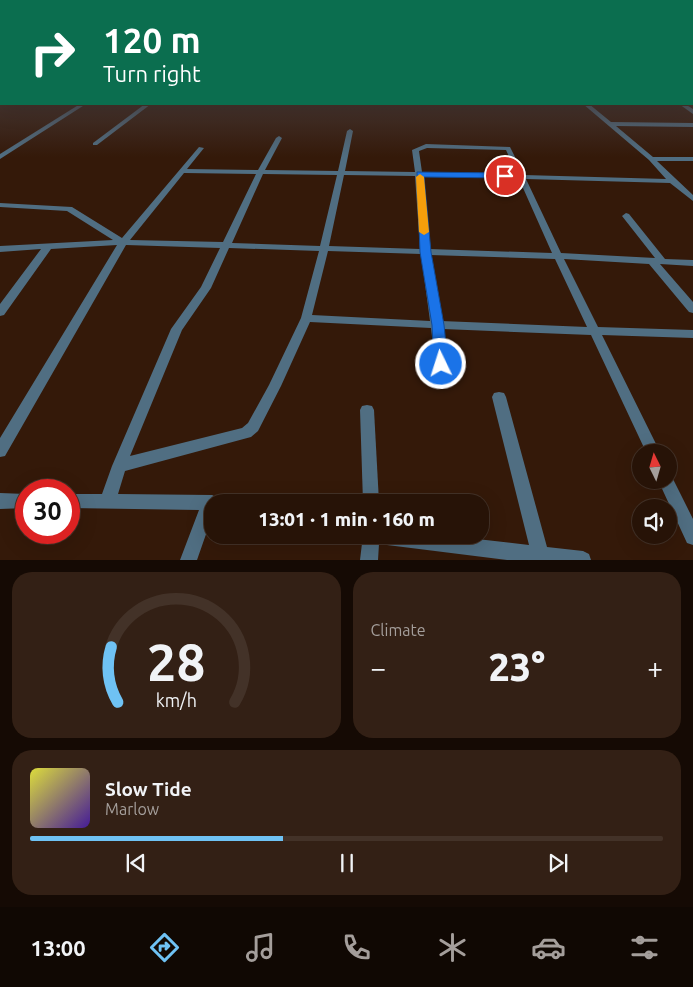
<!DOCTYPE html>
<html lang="en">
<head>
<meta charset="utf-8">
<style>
	body { margin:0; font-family:Ubuntu,sans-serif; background:#332015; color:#f1f3f6; height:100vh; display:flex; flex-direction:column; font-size:19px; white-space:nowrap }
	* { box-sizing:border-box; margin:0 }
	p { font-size:16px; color:#a49e9b }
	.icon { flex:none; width:28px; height:28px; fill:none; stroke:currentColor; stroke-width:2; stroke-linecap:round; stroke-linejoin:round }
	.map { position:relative; height:560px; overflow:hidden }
	.sheet { display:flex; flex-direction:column; gap:12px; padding:12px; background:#150a04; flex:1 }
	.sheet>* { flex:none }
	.hud { position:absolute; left:0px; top:0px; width:694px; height:105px; box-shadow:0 5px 20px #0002,0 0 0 1px #433228; background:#0b6e4f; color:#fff; overflow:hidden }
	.needle { width:32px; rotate:355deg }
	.fabs { position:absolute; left:632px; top:444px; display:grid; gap:10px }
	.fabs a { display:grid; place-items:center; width:45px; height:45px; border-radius:50%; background:#271307; box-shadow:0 5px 20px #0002,0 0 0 1px #433228; font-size:25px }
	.speed { position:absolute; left:15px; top:479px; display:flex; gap:10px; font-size:25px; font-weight:700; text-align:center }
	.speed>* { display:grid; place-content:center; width:65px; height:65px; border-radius:50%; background:#271307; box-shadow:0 5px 20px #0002,0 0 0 1px #433228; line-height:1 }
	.speed .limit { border:8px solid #d22; background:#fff; color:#111 }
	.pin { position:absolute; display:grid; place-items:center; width:42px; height:42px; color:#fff; margin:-21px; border:2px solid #fff; border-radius:50%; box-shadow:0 1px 5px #0007 }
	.me { position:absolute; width:55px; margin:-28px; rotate:356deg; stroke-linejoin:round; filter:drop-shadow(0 0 4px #0008) }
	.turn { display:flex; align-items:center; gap:18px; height:105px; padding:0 20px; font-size:22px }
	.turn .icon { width:65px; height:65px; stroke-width:2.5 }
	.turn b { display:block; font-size:35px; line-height:42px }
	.big { font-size:38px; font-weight:800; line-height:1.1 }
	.sheet .widget { flex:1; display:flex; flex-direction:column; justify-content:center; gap:8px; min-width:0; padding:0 18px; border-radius:20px; background:#332015 }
	.sheet .dial { align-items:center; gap:0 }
	.dial svg { height:130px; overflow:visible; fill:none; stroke:#433228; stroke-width:7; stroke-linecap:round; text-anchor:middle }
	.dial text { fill:#f1f3f6; stroke:none }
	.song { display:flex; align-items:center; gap:15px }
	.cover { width:60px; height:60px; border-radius:8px; background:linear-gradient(135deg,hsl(60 70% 55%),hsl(260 70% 35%)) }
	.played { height:5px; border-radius:2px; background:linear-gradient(90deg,#6fc2f4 40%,#433228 40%) }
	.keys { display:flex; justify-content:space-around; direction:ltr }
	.heat { display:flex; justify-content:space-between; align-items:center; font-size:28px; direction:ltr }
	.sheet .tiles { flex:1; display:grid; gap:12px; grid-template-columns:1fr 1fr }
	.widget:last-child { grid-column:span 2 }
	.trip { position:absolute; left:204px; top:494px; width:285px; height:50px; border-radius:20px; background:#271307; box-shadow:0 5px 20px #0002,0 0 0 1px #433228; font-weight:800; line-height:50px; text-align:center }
	.menu { display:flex; height:80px; justify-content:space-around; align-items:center; background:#100803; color:#a49e9b }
	.menu .icon { width:35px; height:35px }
	.menu .current { color:#6fc2f4 }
	.menu b { font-size:22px; color:#f1f3f6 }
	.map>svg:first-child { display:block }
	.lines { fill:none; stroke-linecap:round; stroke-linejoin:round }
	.minor { fill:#506e82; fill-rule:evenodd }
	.route { fill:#1a73e8; stroke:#114b97 }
	.slow { fill:#f59e0b }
</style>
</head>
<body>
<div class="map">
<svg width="693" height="560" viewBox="0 0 693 560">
	<rect width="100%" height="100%" fill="#341909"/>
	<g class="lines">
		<g class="minor">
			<path d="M80,104H86L0,159V154Z"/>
			<path d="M145,104H151L97,145H93V143Z"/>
			<path d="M583,104H589L611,122L693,123V127L616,126L653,157H693V161H657L693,195V201L670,183L526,179L561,253L655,258L622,216L626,213L629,214L665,259L693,260V266L660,264L693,302V313L689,312L649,264L564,259L598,327L693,330V338L602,335L660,452H646L591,335L443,329L447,364L445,367L441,369L437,367L435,364L431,328L310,322L281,386L258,431L251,437L125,471L118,494L212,495L218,498L220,502H212V517L197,560H180L199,510L69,508V494H102L112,466L171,329L201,287L220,248L126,245L5,456L0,457V438L117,245L51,249L4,315L0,316V304L41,249L0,252V246L113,240L67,211L0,207V203L72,207L122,238L199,147L204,148L187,169L258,170L276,138L279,136L282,138L265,170L338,171L347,131L350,129L353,131L345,171L415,172L412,150L426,144L510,147L524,175L666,179L649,160ZM427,148L506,150L517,174L422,172L419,151ZM184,173L256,174L223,242L130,240ZM263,174L337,175L320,246L232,243ZM344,175L415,176L420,249L329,246ZM423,176L519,179L552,253L429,249ZM229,248L319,251L301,318L269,385L248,423L242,428L130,456L182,330L211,288ZM328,251L421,254L430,321L312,315ZM430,255L555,259L587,327L441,321Z"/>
			<path d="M679,104H685L693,109V114Z"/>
			<path d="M499,392L504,393L506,397L547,547L583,551L589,554L591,560H507L379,544L378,560H360L363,535H442L529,545L492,397L494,393Z"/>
			<path d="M367,405L372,406L374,410L379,502H363L360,410L362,406Z"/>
			<path d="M669,474L671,475L693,519V545L687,543L658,480H669Z"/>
			<path d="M0,493L26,494V508L0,509Z"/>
		</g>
	</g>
	<linearGradient id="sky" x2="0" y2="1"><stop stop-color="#1d0e05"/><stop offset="0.5" stop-color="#4a3e3e"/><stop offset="1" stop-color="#4a3e3e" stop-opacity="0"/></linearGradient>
	<rect width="693" height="157" fill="url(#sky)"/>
	<path class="route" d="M417,172L505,173L509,176L505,178L424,177L431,252L444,325L448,364L446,367L441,369L436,367L434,364L432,325L420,252Z"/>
	<path class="slow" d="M420,174L424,177L429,232L424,235L419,232L416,177Z"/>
</svg>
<div class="fabs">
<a><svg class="needle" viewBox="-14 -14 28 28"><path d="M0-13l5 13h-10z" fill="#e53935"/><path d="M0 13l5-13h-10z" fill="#a49e9b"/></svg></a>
<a><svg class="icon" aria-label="sound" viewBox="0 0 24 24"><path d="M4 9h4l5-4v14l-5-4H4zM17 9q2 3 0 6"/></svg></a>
</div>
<div class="speed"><div class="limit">30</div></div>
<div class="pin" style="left:505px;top:176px;background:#d93025"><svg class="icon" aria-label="arrive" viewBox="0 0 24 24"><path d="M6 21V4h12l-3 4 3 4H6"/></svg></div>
<svg class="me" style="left:441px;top:364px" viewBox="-20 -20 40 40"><circle r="17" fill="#1a73e8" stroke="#fff" stroke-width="3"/><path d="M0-11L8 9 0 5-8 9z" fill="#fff"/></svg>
<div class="trip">13:01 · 1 min · 160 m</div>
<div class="hud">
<div class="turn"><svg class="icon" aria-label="right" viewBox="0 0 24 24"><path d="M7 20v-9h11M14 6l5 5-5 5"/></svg><div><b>120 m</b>Turn right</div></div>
</div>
</div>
<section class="sheet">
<div class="tiles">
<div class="widget dial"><svg viewBox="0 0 100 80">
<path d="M14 69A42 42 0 1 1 86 69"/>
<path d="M14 69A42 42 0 0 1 10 35" stroke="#6fc2f4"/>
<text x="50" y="56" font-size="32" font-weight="700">28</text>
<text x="50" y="72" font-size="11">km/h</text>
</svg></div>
<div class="widget"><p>Climate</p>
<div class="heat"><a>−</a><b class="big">23°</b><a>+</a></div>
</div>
<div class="widget">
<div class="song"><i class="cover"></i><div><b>Slow Tide</b><p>Marlow</p></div></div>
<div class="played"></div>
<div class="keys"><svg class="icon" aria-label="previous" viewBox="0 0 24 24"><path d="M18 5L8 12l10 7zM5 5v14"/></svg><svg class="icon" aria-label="pause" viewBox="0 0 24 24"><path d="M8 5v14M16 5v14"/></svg><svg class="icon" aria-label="next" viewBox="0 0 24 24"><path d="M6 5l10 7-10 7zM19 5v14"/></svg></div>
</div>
</div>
</section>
<nav class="menu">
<b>13:00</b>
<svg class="icon current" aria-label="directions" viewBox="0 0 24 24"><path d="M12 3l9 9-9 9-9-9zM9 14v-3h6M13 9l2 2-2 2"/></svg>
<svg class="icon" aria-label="music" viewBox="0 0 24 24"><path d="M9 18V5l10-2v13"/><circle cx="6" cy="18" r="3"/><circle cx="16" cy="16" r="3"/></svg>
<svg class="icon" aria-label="phone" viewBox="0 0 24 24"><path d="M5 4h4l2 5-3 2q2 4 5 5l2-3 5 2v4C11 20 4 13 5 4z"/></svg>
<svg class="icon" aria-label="climate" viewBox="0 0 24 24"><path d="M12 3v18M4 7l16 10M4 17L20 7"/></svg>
<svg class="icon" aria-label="car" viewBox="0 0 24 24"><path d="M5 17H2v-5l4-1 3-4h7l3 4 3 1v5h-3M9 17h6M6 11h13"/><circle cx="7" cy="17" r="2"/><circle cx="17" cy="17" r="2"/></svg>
<svg class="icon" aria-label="filters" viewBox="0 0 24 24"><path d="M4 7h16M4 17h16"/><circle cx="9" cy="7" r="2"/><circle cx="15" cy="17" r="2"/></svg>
</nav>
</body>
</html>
